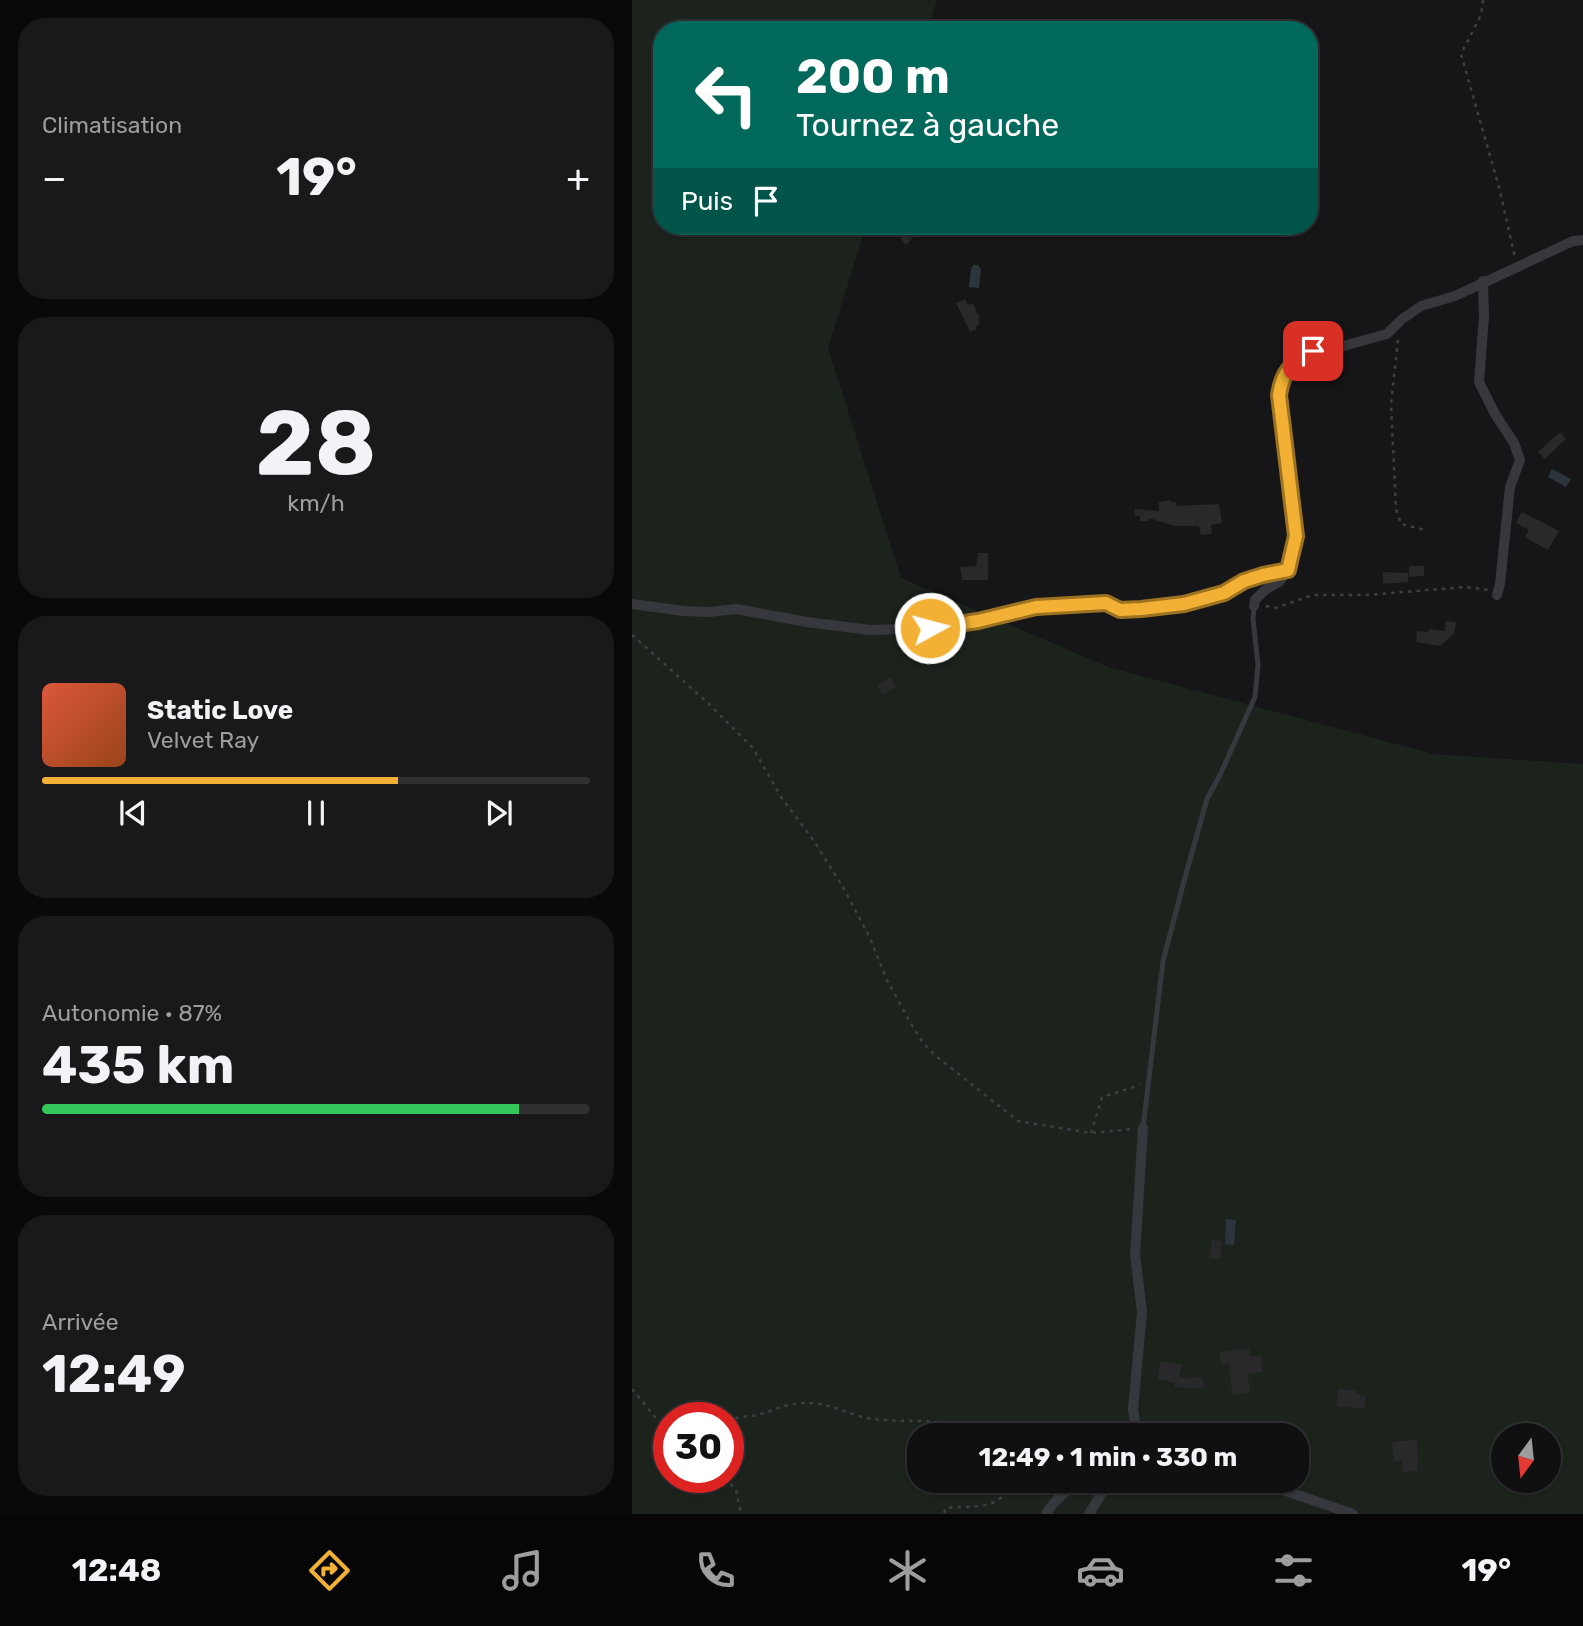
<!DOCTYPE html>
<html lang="fr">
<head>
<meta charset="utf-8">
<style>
	body { margin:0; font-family:Rubik,sans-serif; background:#19191b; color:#f1f3f6; height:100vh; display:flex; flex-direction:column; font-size:26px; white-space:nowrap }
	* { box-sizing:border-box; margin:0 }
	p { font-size:23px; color:#9c9d9f }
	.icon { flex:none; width:38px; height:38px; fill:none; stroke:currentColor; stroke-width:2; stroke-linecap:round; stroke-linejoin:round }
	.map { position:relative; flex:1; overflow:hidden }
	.sheet { display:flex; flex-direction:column; gap:18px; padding:18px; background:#09090a; width:632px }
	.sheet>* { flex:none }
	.banner { position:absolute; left:21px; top:21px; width:665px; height:214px; border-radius:28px; box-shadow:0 2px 5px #0004,0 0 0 2px #303032; background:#00695c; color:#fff; overflow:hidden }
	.needle { width:46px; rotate:195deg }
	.fabs { position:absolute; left:859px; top:1423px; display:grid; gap:14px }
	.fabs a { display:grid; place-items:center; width:70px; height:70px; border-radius:50%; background:#101012; box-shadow:0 2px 5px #0004,0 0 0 2px #303032; font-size:35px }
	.speed { position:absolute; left:21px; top:1402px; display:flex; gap:14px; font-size:35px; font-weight:700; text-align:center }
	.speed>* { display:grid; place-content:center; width:91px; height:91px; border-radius:50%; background:#101012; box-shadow:0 2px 5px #0004,0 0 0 2px #303032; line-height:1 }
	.speed .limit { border:10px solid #d22; background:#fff; color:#111 }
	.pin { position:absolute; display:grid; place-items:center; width:60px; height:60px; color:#fff; margin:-30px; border-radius:14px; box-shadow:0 4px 10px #0006 }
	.me { position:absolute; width:77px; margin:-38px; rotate:83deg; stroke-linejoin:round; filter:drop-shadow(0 0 5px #0008) }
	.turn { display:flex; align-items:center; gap:24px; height:147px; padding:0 28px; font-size:32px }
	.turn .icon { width:91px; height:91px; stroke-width:2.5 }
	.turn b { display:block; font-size:49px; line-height:60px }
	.then { display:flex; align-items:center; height:66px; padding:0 28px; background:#0003; gap:14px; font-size:26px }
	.big { font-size:52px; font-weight:700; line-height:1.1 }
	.sheet .card { flex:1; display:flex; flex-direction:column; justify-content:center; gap:10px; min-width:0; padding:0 24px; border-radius:28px; background:#19191b }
	.sheet .dial { align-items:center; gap:0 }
	.dial b { font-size:91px; line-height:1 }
	.song { display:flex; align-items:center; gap:21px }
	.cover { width:84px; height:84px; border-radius:10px; background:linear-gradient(135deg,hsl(10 70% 55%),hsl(20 70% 35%)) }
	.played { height:7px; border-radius:4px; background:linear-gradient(90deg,#f2b134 65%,#303032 65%) }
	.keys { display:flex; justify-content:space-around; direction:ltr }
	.heat { display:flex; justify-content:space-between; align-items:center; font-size:38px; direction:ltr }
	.charge { height:10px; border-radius:5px; background:linear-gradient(90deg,#34c759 87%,#303032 0) }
	.trip { position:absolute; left:275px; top:1423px; width:402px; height:70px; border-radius:28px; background:#101012; box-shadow:0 2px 5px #0004,0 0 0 2px #303032; font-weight:700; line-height:70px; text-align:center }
	.tab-bar { display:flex; height:112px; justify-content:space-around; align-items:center; background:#060607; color:#9c9d9f }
	.tab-bar .icon { width:49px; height:49px }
	.tab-bar .selected { color:#f2b134 }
	.tab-bar b { font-size:32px; color:#f1f3f6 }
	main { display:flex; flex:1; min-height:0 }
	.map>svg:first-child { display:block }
	.green { fill:#1c231d; fill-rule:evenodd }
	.water { fill:#2c353c }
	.building { fill:#29292c }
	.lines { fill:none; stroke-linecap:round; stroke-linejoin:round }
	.path { stroke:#3d3f44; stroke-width:2.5; stroke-dasharray:3.5 5; stroke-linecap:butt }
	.service { stroke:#37383d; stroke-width:5 }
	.minor { stroke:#37383d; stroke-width:10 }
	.route-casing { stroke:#9d7322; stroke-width:18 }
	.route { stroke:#f2b134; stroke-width:12 }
</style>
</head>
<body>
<main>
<section class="sheet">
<div class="card"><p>Climatisation</p>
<div class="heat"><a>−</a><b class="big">19°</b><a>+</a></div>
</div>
<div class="card dial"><b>28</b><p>km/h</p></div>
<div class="card">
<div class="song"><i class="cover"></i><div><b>Static Love</b><p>Velvet Ray</p></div></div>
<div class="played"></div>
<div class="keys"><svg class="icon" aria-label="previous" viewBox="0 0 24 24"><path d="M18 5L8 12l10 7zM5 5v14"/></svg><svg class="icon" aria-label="pause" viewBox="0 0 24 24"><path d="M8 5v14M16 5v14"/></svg><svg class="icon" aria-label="next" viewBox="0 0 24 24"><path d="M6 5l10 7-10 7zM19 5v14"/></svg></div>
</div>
<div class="card"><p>Autonomie · 87%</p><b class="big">435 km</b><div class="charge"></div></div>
<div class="card"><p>Arrivée</p><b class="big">12:49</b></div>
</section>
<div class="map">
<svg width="952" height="1514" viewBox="0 0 952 1514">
	<rect width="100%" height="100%" fill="#161618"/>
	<path class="green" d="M0,0H305L296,30H30V226H234L196,348L269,578L476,667L801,754L951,764V1514H0ZM37,1418H96V1477H37ZM287,1435H665V1480H287ZM872,1435H917V1480H872Z"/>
	<g class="water">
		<path d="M342,265H346L349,269L347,288L337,287L339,268Z"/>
		<path d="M920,469L939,479L934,487L916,477Z"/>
		<path d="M594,1219L604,1220L602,1245L593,1244Z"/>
	</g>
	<g class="building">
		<path d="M274,230L282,236L274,245L268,238Z"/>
		<path d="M333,299L336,305L341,303L348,318L346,319L348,324L344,326L345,329L338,332L324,303Z"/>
		<path d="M928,432L934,439L913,459L906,452Z"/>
		<path d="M539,500V502H544V506L587,504L590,523L579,525L580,534L569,535L567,526H543L517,518V521H508V516L502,515L503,509L527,511V502Z"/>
		<path d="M890,512L927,531L916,550L893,537L897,530L884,523Z"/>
		<path d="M346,553H356V580H330L328,567L344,566Z"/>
		<path d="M777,566H792V576L777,577Z"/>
		<path d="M751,572L776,573V582L751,584Z"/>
		<path d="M814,621L824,622L822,634L808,646L784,642L785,631L796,632L797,629L813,631Z"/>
		<path d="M258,677L264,686L251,695L245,686Z"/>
		<path d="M580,1240L590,1241L588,1259L578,1258Z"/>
		<path d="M617,1348L618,1357L629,1355L631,1372L616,1374L618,1393L600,1394L597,1363L589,1364L588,1352Z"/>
		<path d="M529,1361L550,1365L547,1378L571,1377L572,1389L542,1387L543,1383L525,1379Z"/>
		<path d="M707,1389L724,1391V1394L734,1396L732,1409L704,1406Z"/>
		<path d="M785,1440L786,1471L771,1472L770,1461H762L760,1442Z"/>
	</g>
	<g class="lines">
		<g class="path">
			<path d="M851,0L849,15L829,54L868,191L883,258"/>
			<path d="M766,340L759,404L764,509L769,524L793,530"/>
			<path d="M634,606L643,608L681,595H735L834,587L856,590"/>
			<path d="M0,635L76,703L121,748L149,797L182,841L212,889L238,938L255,980L278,1022L291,1043L304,1056L386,1121L459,1133L500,1129"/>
			<path d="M459,1133L470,1097L508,1085"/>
			<path d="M0,1389L37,1434"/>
			<path d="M96,1423C104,1415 116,1417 126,1415C142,1410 156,1403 173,1403C193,1402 210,1411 230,1417C266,1426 318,1413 350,1435"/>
			<path d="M83,1477L99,1484L104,1490L109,1514"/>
			<path d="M312,1513L314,1508C337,1505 365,1512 378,1486L376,1480"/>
		</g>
		<path class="service" d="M511,1128L531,961L552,881L575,799L588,775L623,697L626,665L621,619L622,607"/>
		<g class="minor">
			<path d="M851,281L852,316L847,382L863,414L882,443L888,460L878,487L868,584L865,595"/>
			<path d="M0,604L52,611L77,612L104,609L175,622L238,630L297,628L346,621L404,607L474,602L488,610L552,604L592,593L612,581L631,575L656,570"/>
			<path d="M622,606L623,600L634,589L647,582L656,570L665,536L647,395L650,377L665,361L681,351L715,345L755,334L769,320L789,306L823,296L941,241L952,240"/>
			<path d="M505,1435L501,1409L510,1312L503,1255L511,1128"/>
			<path d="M608,1480L651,1490L721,1514"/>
			<path d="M414,1514C427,1493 437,1489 459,1480"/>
			<path d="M457,1514L478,1480"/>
		</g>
	</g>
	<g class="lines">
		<g class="route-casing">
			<path id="route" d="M298,628L346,621L404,607L474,603L488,610L509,609L552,604L592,593L612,581L631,575L656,570L664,536L647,395C651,369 660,364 681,351"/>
		</g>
		<use href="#route" class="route"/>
	</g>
</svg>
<div class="fabs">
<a><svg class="needle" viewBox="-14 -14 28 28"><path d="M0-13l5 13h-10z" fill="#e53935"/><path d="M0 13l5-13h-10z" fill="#9c9d9f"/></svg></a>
</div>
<div class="speed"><div class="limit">30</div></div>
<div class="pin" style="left:681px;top:351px;background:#d93025"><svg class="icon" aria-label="arrive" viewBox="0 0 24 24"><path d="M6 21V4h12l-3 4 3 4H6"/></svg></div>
<svg class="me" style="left:298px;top:628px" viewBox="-20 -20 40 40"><circle r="17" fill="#f2b134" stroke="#fff" stroke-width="3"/><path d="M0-11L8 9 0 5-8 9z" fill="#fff"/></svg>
<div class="trip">12:49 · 1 min · 330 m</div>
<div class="banner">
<div class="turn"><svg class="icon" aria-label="left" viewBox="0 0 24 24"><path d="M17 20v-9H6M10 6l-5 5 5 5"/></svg><div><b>200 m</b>Tournez à gauche</div></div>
<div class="then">Puis<svg class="icon" aria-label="arrive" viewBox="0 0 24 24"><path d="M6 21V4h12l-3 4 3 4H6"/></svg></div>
</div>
</div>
</main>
<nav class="tab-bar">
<b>12:48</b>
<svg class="icon selected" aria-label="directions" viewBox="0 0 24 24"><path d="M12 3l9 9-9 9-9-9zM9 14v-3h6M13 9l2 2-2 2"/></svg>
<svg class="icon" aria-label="music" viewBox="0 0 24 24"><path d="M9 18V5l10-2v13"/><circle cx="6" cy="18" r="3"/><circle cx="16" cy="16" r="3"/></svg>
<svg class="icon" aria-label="phone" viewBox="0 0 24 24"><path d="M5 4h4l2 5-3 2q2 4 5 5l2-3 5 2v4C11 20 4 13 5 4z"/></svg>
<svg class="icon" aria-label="climate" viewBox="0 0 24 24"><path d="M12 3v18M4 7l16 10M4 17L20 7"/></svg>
<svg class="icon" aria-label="car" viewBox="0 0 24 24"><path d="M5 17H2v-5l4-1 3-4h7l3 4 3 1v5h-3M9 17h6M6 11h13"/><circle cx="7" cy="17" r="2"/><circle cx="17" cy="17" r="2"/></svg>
<svg class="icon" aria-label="filters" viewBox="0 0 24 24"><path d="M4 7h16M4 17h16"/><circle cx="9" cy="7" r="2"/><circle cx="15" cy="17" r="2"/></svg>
<b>19°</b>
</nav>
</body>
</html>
